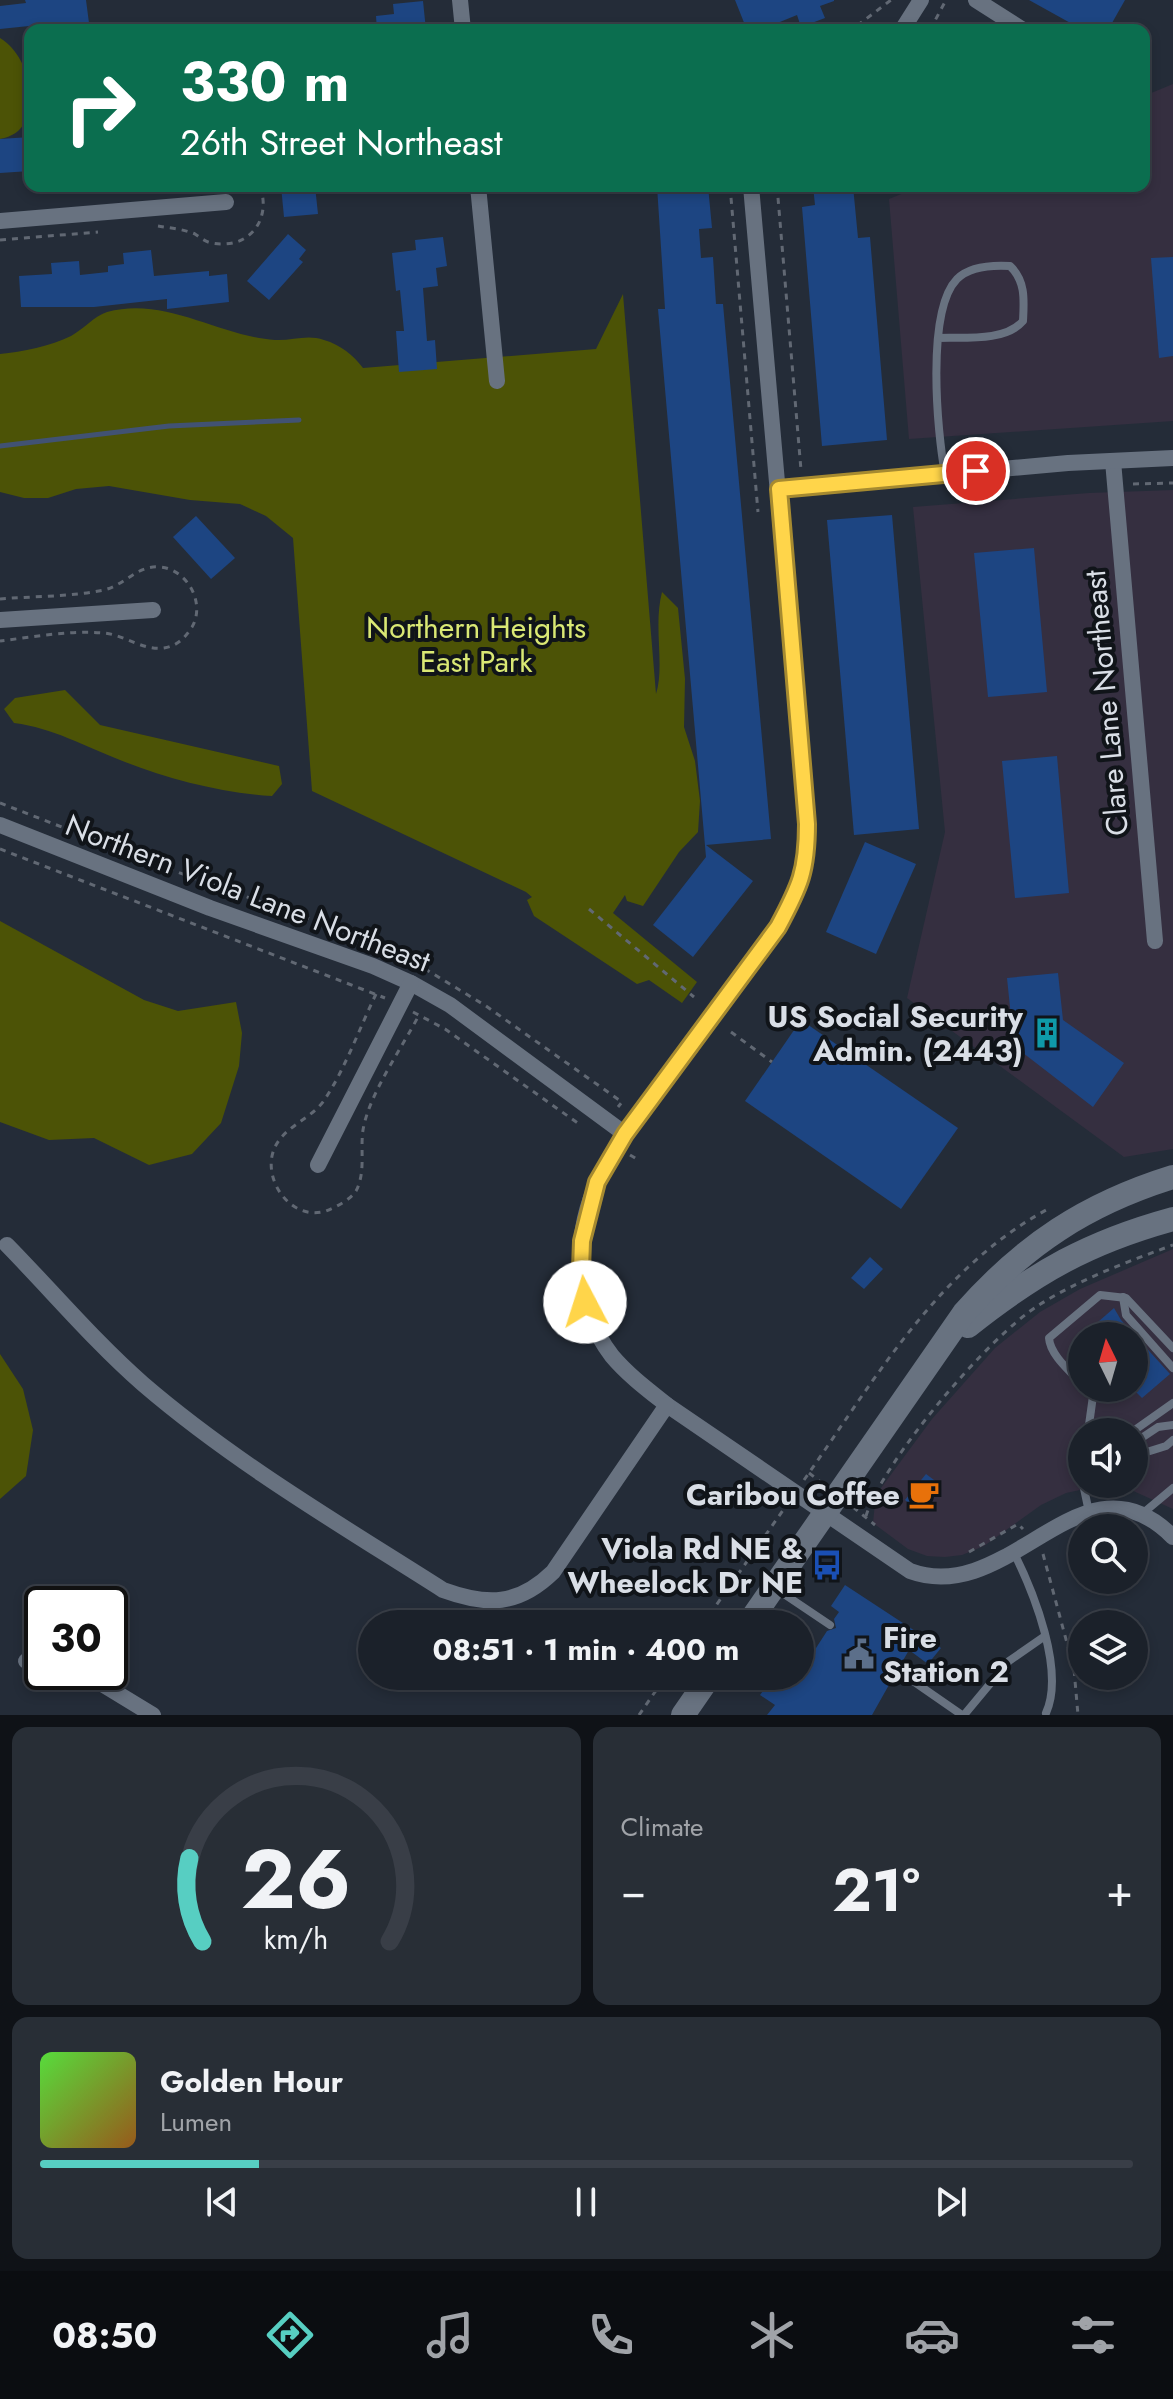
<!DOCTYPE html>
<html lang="en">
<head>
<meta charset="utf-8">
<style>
	body { margin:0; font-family:Jost,sans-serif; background:#282e36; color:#f1f3f6; height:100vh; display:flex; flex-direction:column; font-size:30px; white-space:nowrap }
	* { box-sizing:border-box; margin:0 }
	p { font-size:26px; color:#a0a3a8 }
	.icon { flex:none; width:44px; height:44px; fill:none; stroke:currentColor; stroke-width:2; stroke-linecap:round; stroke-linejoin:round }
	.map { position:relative; height:1715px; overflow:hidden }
	.sheet { display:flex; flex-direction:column; gap:12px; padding:12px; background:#0f1217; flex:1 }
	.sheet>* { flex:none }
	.hud { position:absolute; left:24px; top:24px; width:1126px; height:168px; border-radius:16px; box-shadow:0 4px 12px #0003,0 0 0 2px #393e47; background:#0b6e4f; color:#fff; overflow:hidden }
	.needle { width:52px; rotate:355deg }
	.controls { position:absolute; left:1068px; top:1322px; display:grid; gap:16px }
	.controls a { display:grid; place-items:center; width:80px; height:80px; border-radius:50%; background:#1b212a; box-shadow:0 4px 12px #0003,0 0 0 2px #393e47; font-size:40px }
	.speed { position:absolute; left:24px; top:1586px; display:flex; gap:16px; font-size:40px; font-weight:700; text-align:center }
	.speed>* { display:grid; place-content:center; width:104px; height:104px; border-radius:50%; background:#1b212a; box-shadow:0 4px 12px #0003,0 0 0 2px #393e47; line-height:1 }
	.speed .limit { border:4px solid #111; border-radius:12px; background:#fff; color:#111 }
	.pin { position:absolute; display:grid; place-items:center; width:68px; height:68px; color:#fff; margin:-34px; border:4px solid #fff; border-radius:50%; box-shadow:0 2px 8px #0007 }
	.me { position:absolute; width:88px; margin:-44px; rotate:355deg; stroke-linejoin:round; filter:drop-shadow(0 0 6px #0008) }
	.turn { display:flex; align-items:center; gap:28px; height:168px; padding:0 24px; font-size:36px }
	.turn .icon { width:104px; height:104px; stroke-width:2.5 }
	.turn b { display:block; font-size:56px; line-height:68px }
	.big { font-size:60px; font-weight:700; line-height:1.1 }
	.sheet .tile { flex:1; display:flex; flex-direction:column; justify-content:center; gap:12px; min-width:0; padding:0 28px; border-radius:16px; background:#282e36 }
	.sheet .dial { align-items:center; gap:0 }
	.dial svg { height:208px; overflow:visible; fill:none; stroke:#393e47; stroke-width:7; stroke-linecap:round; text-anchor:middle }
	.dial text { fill:#f1f3f6; stroke:none }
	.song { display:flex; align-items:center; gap:24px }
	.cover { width:96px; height:96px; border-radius:12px; background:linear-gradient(135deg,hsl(110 70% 55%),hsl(30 70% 35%)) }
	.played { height:8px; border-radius:4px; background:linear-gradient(90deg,#57cec2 20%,#393e47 20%) }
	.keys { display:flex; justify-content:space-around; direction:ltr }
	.heat { display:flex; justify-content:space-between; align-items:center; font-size:44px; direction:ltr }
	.sheet .tiles { flex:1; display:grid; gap:12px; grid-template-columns:1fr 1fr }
	.tile:last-child { grid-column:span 2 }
	.trip { position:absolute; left:358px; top:1610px; width:456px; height:80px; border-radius:40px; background:#1b212a; box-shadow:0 4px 12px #0003,0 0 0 2px #393e47; font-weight:700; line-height:80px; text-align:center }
	.dock { display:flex; height:128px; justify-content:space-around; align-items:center; background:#0b0d11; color:#a0a3a8 }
	.dock .icon { width:56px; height:56px }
	.dock .current { color:#57cec2 }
	.dock b { font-size:36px; color:#f1f3f6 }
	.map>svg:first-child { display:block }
	.commercial { fill:#352f40; fill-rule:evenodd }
	.green { fill:#4c5306 }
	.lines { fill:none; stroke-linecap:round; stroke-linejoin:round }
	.stream { stroke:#415273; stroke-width:5 }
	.building { fill:#1d4582 }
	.path { stroke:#616873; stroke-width:3; stroke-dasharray:6 6; stroke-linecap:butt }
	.lane { stroke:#687280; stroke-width:8 }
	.street { stroke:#687280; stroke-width:16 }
	.secondary { stroke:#687280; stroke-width:24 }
	.route-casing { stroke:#a68a30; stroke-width:20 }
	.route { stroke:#ffd54a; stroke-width:14 }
	.labels { text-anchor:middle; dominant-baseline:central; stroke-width:8; stroke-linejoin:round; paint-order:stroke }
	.park-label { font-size:30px; fill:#dae874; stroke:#101419 }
	.street-label { font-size:30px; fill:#d9dee6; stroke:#101419 }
	.poi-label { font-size:30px; font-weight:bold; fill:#d9dee6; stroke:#101419; text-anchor:end }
</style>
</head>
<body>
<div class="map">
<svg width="1173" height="1715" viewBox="0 0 1173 1715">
	<rect width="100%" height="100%" fill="#242c38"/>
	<g class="commercial">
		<path d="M1173,84V421L909,439L889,199L921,186H1144V96Z"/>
		<path d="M1173,490V1149L1124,1157L907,998L945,832L913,507L1089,493Z"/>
		<path d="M1173,1249V1509L1129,1489L1094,1487L1066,1493L1041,1505L984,1546L962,1555L945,1557L927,1556L908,1549L873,1523L875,1503L881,1488L932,1419L995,1348L1040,1312L1080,1289ZM1082,1336H1134V1388H1082ZM1082,1432H1134V1484H1082Z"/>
	</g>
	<g class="green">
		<path d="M0,38C33,57 48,131 0,139Z"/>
		<path d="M623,294L656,694C665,665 653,627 662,592L678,608L685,679L684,727L695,761L700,801L698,832L679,852L643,906L627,901L625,895L613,913L697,982L682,1003L649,980L637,984L534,916L527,900L532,897L526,892L312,791L293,538L266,516L240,504L190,500L109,486L76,489L48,498H24L0,492V354C22,352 51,346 71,336C84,329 94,316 107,312C166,296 218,336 275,340C292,341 307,334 324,340C341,345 353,355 363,368L596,349Z"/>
		<path d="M65,690L100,725L279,766L282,784L272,796C222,793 167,779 120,760C84,746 53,728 14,723L4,709L15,698Z"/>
		<path d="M0,921L144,1000L178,1011L236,1002L242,1033L239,1066L221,1123L192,1154L149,1165L94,1138L49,1140L0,1122Z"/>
		<path d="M0,1354L23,1389L33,1430L26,1476L0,1499Z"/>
	</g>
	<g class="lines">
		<path class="stream" d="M0,446L169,426L299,420"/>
	</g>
	<g class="building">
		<path d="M25,0H86L89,23L29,31V26L0,29V6L26,3Z"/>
		<path d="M735,0H834V1L820,6L825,18L801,27L797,15L770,26L772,30H747Z"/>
		<path d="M1029,0H1125L1108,30H1083Z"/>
		<path d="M423,1L426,30H377L376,16L394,14L393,4Z"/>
		<path d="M30,137V171L0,173V139Z"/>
		<path d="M281,186H315L318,214L284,217Z"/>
		<path d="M657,186H708L712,228L699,229L701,258L713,257L716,304H723L771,839L706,845L753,881L693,957L653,925L706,857L658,309H665Z"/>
		<path d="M813,186H853L858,238L870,237L887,440L822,446L802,207L815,205Z"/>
		<path d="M288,234L306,250L299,259L303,262L269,300L247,281Z"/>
		<path d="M443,237L447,266L436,268L438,286L423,288L427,341L435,340L437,369L399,372L396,331H404L400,290L396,291L392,253L416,250L415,240Z"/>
		<path d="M151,250L154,276L209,271V276L227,274L229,302L167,309V299L94,307H21L19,276L52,274L51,263L79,261L80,275L108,272V266L124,264L123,253Z"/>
		<path d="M1173,257V356L1159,358L1151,258Z"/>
		<path d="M892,515L919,829L854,835L827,520Z"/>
		<path d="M196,516L235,558L211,579L173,537Z"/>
		<path d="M1034,548L1047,692L988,697L974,553Z"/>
		<path d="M1057,756L1069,893L1015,898L1002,761Z"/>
		<path d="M865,842L916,864L876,954L826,932Z"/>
		<path d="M1058,973L1063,1020L1124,1063L1093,1107L1014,1046L1007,978Z"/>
		<path d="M801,1020L958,1128L901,1209L745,1101Z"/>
		<path d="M870,1257L883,1269L864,1289L851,1278Z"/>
		<path d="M1114,1308L1121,1320L1170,1374L1142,1398L1134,1390V1336H1082Z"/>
		<path d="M926,1474L938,1483L917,1510L905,1500Z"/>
		<path d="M845,1585L941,1648L928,1664L909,1650L901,1664L892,1665L890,1672L894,1676L872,1715H767L775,1705L760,1695L774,1676H800V1658L807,1662L827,1631L836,1628L834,1619L839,1612L831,1606Z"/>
	</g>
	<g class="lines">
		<g class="path">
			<path d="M846,30L858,25L891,0"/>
			<path d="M930,30L946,0"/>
			<path d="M730,186L758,512"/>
			<path d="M777,186L801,470"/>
			<path d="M158,226C170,228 183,229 195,234C200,237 205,242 212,243C249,250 272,220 260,186"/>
			<path d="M0,240L98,232"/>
			<path d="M1133,484L1173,483"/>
			<path d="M0,599C34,596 71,597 104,590C125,585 137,565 160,567C187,569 206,603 192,627C185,638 177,646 164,648C143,651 125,635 104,633C71,630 33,637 0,641"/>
			<path d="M0,803L193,878L327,925L412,961L486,1006L622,1102L618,1107"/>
			<path d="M0,849L385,998"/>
			<path d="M589,909L694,997"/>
			<path d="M376,994C360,1027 345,1069 325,1099C311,1121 278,1127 272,1156C266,1186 294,1221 326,1211C336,1207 350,1200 356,1191C366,1172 360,1150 363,1130C369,1094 402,1048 419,1015"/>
			<path d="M413,1012L445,1029L579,1124"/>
			<path d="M731,1032L772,1062"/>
			<path d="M630,1155L640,1161"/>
			<path d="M809,1473L822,1483"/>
			<path d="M804,1480C874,1381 938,1268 1048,1209"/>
			<path d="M853,1507L875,1525"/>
			<path d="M866,1516C883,1461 988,1337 1039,1305C1080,1279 1127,1262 1173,1245"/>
			<path d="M969,1552L1018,1524L1023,1529"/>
			<path d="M1043,1554L1074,1669L1078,1715"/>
			<path d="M703,1624L786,1506"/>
			<path d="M639,1715L666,1676"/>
		</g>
		<g class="lane">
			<path d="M938,338C963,337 1005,342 1023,321C1024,301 1026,281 1010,266C992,265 970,266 957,279C926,311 937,431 945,474"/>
			<path d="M1123,1297L1126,1315L1173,1368"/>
			<path d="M1082,1384C1071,1372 1050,1355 1049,1338L1100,1295L1126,1298L1173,1348"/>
			<path d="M1085,1388L1093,1396L1088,1432"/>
			<path d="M1132,1432L1173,1403"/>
			<path d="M1134,1443L1158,1427L1173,1425"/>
			<path d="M1134,1456L1166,1446L1173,1440"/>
			<path d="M1083,1484L1089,1512"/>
			<path d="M1142,1514L1173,1488"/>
			<path d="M1014,1553C1034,1593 1065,1671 1046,1713"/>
			<path d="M775,1588L830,1625"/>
			<path d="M897,1670L962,1715"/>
			<path d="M964,1715L1009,1661L1045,1636"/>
		</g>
		<g class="street">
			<path d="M460,0L463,30"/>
			<path d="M976,0L1023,30"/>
			<path d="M902,30L921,0"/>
			<path d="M478,186L497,381"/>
			<path d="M751,186L807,824C807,870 800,887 778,927C742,976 706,1025 669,1075C644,1109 616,1143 598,1181C572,1236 574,1307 612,1356C628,1375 648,1390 667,1405L910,1571C1011,1608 1082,1445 1173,1537"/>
			<path d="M0,221L226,202"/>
			<path d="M1113,461L1155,941"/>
			<path d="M779,489L1068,463L1173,458"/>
			<path d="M0,620L153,610"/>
			<path d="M0,825L210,908L373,966L411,983L450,1005L625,1134"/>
			<path d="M318,1165L411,983"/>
			<path d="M7,1245C52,1291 95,1342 143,1384C235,1463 341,1525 443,1590C487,1606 518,1606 553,1572L667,1405"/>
			<path d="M26,1661L42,1665"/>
			<path d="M70,1672L102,1684L153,1715"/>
		</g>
		<g class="secondary">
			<path d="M968,1326C1036,1272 1089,1242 1173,1219"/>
			<path d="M748,1624L964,1313C1024,1245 1086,1204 1173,1177"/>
			<path d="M683,1715L710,1676"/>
		</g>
	</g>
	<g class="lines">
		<g class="route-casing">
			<path id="route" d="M585,1302L581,1270L582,1241L597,1182L625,1134L778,927C800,886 807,871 807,824L779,489L976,471"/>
		</g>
		<use href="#route" class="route"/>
	</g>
	<defs>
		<g id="building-bare" transform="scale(2.4)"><path d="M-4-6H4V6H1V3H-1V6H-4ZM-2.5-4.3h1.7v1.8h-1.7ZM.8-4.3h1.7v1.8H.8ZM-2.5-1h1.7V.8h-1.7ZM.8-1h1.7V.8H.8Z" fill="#0f9aa8" stroke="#101419" stroke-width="2.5" paint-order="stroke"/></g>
		<g id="cafe-bare" transform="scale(2.4)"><path d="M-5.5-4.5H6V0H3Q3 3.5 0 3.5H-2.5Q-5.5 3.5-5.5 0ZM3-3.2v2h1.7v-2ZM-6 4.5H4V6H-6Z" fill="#e8710a" stroke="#101419" stroke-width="2.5" paint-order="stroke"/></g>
		<g id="bus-bare" transform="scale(2.4)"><path d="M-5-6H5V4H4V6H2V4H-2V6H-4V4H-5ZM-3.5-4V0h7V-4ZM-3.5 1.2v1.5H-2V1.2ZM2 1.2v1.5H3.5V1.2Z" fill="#1a4fb4" stroke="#101419" stroke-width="2.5" paint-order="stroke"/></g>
		<g id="civic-bare" transform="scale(2.4)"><path d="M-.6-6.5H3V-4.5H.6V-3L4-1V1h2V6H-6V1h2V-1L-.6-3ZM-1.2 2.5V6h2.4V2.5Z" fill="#5c6f8a" stroke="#101419" stroke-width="2.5" paint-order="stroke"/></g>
	</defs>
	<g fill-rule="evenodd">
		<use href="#building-bare" x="1047" y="1033"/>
		<use href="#cafe-bare" x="924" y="1494"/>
		<use href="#bus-bare" x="827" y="1565"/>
		<use href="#civic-bare" x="859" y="1654"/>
	</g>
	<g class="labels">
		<g class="park-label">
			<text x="476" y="627">Northern Heights<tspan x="476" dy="34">East Park</tspan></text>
		</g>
		<g class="street-label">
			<text transform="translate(1106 703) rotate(-95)">Clare Lane Northeast</text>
			<text transform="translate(248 893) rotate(21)">Northern Viola Lane Northeast</text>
		</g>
		<g class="poi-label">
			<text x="1023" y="1016">US Social Security<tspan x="1023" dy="34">Admin. (2443)</tspan></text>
			<text x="900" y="1494">Caribou Coffee</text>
			<text x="803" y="1548">Viola Rd NE &amp;<tspan x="803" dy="34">Wheelock Dr NE</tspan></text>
			<text x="883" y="1637" text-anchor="start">Fire<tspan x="883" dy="34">Station 2</tspan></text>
		</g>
	</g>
</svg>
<div class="controls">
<a><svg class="needle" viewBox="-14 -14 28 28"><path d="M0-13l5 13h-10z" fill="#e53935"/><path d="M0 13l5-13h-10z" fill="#a0a3a8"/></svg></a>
<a><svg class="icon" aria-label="sound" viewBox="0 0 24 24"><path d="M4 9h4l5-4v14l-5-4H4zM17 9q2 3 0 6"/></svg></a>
<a><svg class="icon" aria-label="search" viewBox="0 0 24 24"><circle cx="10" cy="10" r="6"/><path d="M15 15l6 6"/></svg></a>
<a><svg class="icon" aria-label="layers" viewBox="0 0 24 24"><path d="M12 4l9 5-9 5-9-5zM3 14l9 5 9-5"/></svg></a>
</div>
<div class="speed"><div class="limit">30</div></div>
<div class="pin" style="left:976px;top:471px;background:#d93025"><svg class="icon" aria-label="arrive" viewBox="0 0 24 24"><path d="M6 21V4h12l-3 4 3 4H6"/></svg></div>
<svg class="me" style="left:585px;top:1302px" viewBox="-20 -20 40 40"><circle r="19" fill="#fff"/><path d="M0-13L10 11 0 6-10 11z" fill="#ffd54a"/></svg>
<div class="trip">08:51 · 1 min · 400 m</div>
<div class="hud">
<div class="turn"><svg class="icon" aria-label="right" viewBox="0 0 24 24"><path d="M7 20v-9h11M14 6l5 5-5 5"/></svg><div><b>330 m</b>26th Street Northeast</div></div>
</div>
</div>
<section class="sheet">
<div class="tiles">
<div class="tile dial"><svg viewBox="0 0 100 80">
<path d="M14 69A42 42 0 1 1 86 69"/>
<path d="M14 69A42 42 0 0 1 9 37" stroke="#57cec2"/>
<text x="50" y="56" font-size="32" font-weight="700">26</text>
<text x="50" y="72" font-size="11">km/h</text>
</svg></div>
<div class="tile"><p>Climate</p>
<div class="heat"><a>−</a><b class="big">21°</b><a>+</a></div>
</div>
<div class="tile">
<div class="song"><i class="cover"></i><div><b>Golden Hour</b><p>Lumen</p></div></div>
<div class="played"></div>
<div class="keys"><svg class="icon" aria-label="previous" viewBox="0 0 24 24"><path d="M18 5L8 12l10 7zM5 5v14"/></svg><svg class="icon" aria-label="pause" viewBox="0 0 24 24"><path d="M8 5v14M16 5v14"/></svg><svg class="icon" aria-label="next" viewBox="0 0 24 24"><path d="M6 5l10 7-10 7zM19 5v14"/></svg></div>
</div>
</div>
</section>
<nav class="dock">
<b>08:50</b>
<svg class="icon current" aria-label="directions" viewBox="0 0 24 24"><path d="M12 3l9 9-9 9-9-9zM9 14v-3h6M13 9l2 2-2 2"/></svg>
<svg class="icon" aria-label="music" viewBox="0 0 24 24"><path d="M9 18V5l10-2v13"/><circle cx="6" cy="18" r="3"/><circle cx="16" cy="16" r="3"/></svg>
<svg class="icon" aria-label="phone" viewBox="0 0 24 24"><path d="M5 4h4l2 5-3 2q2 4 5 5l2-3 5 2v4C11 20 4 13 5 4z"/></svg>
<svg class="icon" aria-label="climate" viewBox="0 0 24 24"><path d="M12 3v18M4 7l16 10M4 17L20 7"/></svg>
<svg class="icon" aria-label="car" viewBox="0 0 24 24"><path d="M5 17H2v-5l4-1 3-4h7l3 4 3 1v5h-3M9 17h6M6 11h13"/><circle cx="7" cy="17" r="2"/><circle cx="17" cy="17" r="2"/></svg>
<svg class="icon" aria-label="filters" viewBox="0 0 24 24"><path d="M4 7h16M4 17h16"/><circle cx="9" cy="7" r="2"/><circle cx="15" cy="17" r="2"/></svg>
</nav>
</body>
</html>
